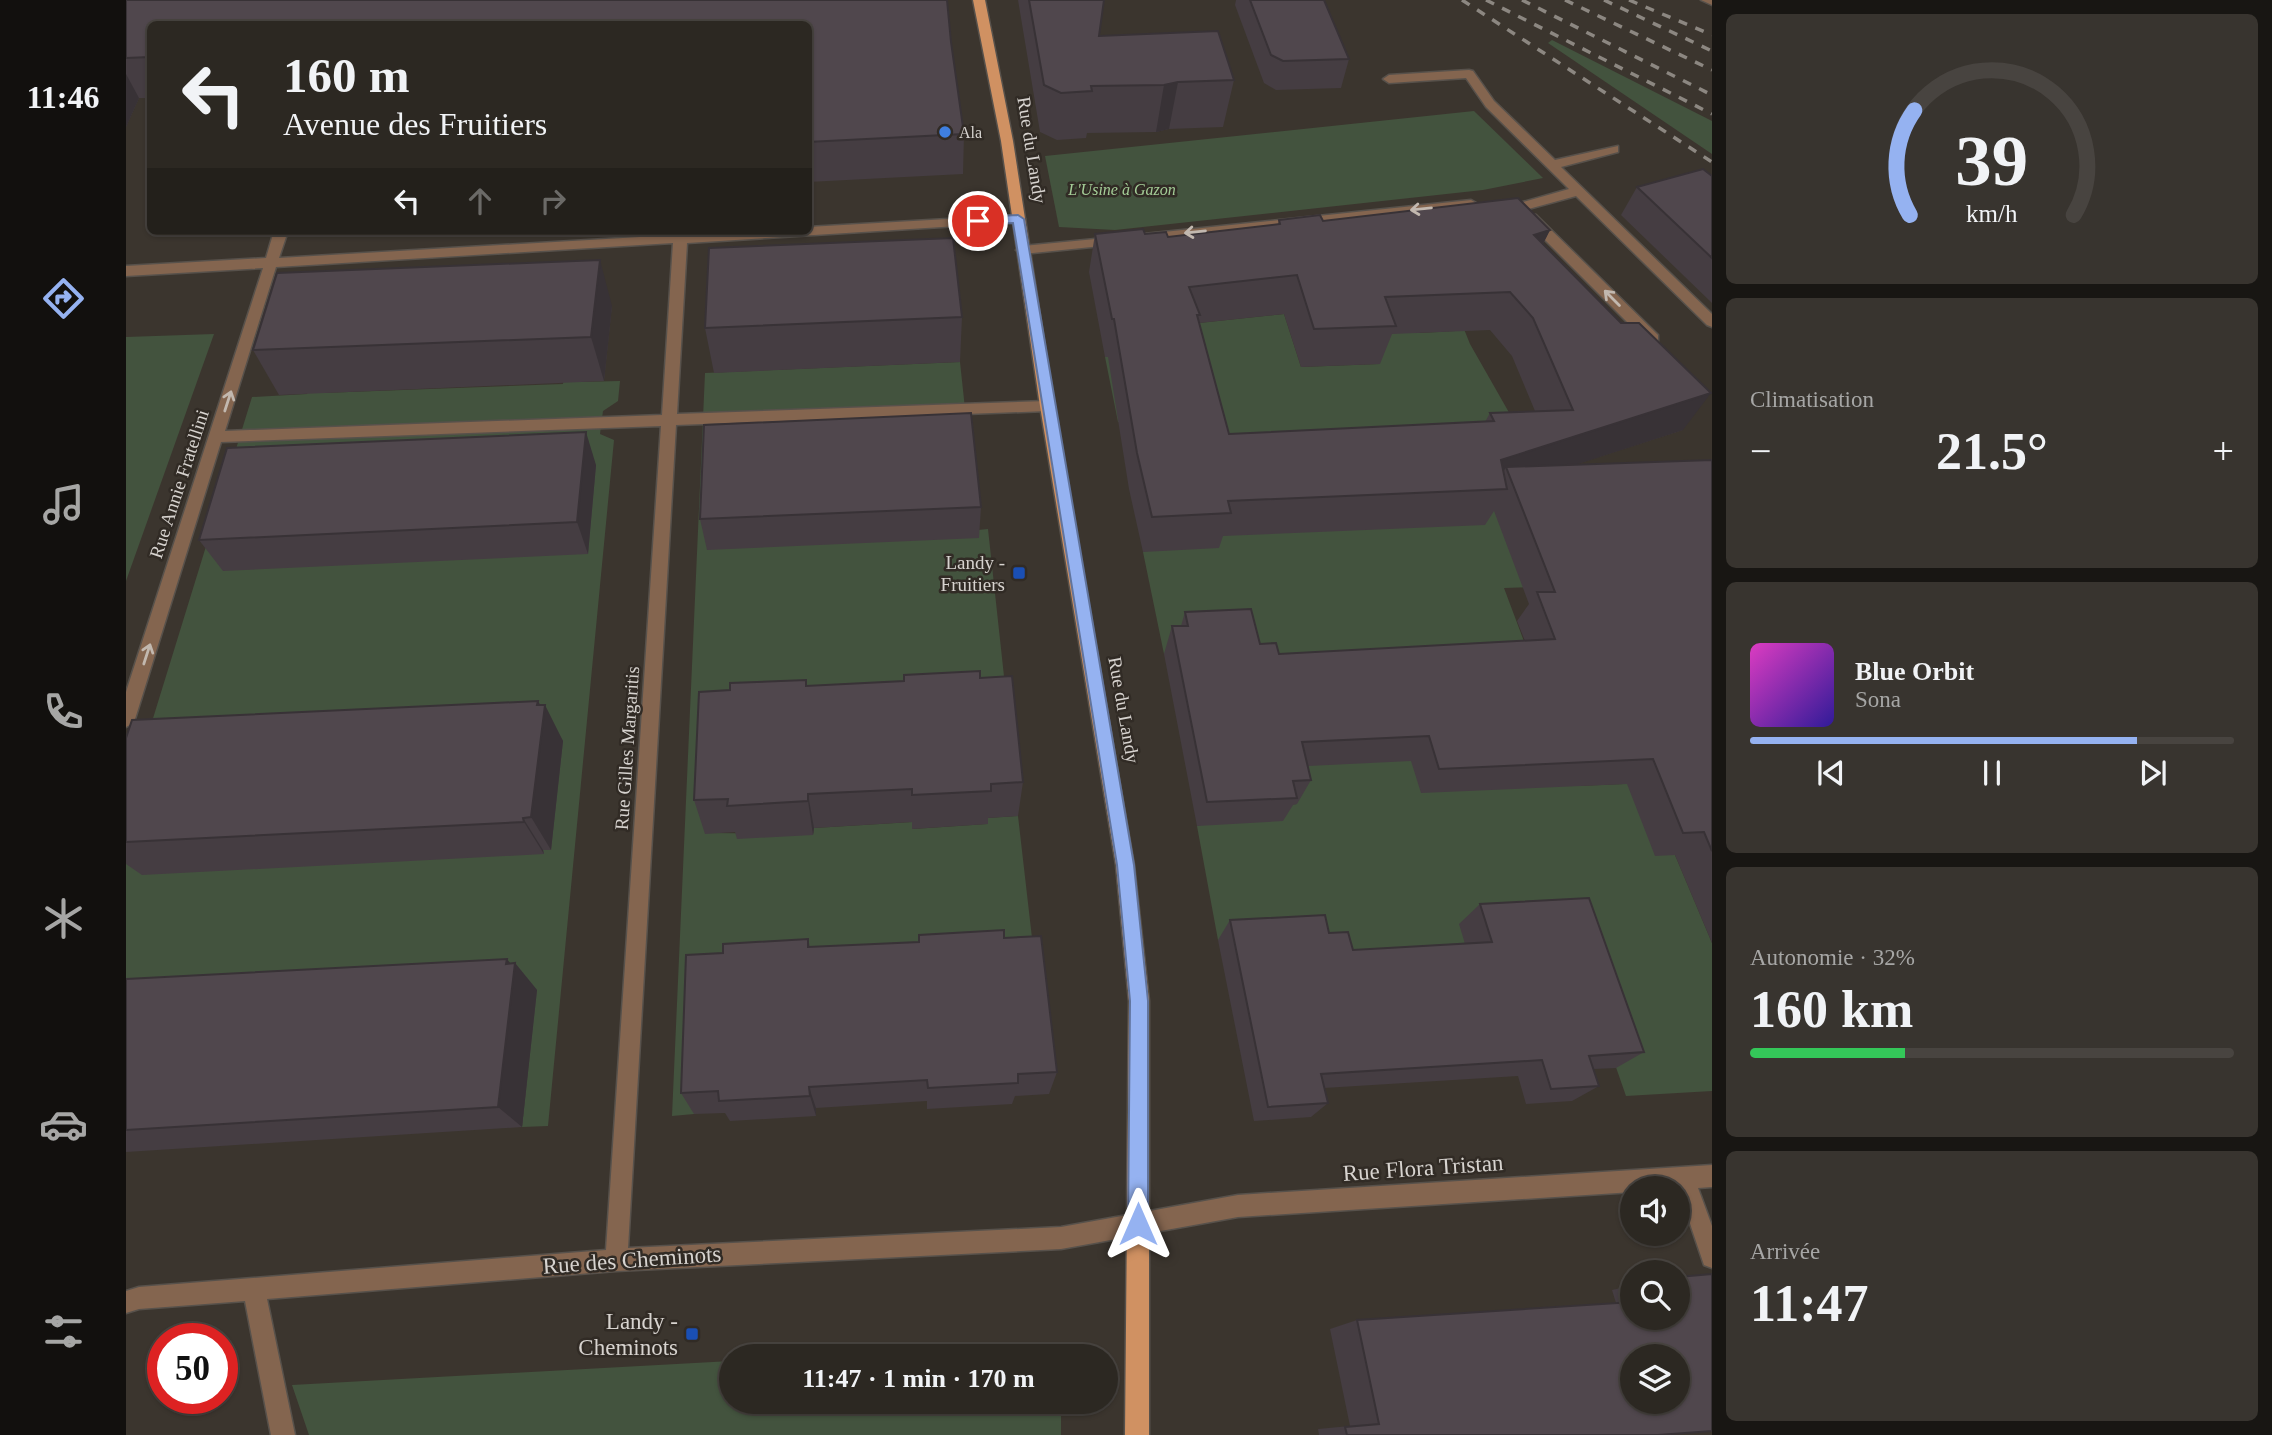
<!DOCTYPE html>
<html lang="fr">
<head>
<meta charset="utf-8">
<style>
	body { margin:0; font-family:Georgia,serif; background:#38342f; color:#f1f3f6; height:100vh; display:flex; flex-direction:column; font-size:26px; white-space:nowrap }
	* { box-sizing:border-box; margin:0 }
	p { font-size:23px; color:#a6a6a5 }
	.icon { flex:none; width:38px; height:38px; fill:none; stroke:currentColor; stroke-width:2; stroke-linecap:round; stroke-linejoin:round }
	.map { position:relative; flex:1; overflow:hidden }
	.side { display:flex; flex-direction:column; gap:14px; padding:14px; background:#181613; width:560px }
	.side>* { flex:none }
	.guide { position:absolute; left:21px; top:21px; width:665px; height:214px; border-radius:10px; box-shadow:0 2px 5px #0004,0 0 0 2px #484440; background:#2c2822; color:#f1f3f6; overflow:hidden }
	.controls { position:absolute; left:1494px; top:1176px; display:grid; gap:14px }
	.controls a { display:grid; place-items:center; width:70px; height:70px; border-radius:50%; background:#2c2822; box-shadow:0 2px 5px #0004,0 0 0 2px #484440; font-size:35px }
	.speed { position:absolute; left:21px; top:1323px; display:flex; gap:14px; font-size:35px; font-weight:700; text-align:center }
	.speed>* { display:grid; place-content:center; width:91px; height:91px; border-radius:50%; background:#2c2822; box-shadow:0 2px 5px #0004,0 0 0 2px #484440; line-height:1 }
	.speed .limit { border:10px solid #d22; background:#fff; color:#111 }
	.pin { position:absolute; display:grid; place-items:center; width:60px; height:60px; color:#fff; margin:-30px; border:4px solid #fff; border-radius:50%; box-shadow:0 2px 7px #0007 }
	.me { position:absolute; width:77px; margin:-38px; rotate:0deg; stroke-linejoin:round; filter:drop-shadow(0 0 5px #0008) }
	.turn { display:flex; align-items:center; gap:24px; height:147px; padding:0 21px; font-size:32px }
	.turn .icon { width:91px; height:91px; stroke-width:2.5 }
	.turn b { display:block; font-size:49px; line-height:60px }
	.lanes { display:flex; align-items:center; height:66px; padding:0 21px; background:#0003; justify-content:center; gap:35px; direction:ltr }
	.lanes .off { opacity:.35 }
	.big { font-size:52px; font-weight:800; line-height:1.1 }
	.side .card { flex:1; display:flex; flex-direction:column; justify-content:center; gap:10px; min-width:0; padding:0 24px; border-radius:10px; background:#38342f }
	.side .dial { align-items:center; gap:0 }
	.dial svg { height:182px; overflow:visible; fill:none; stroke:#484440; stroke-width:7; stroke-linecap:round; text-anchor:middle }
	.dial text { fill:#f1f3f6; stroke:none }
	.song { display:flex; align-items:center; gap:21px }
	.cover { width:84px; height:84px; border-radius:10px; background:linear-gradient(135deg,hsl(310 70% 55%),hsl(250 70% 35%)) }
	.played { height:7px; border-radius:4px; background:linear-gradient(90deg,#95b2f1 80%,#484440 80%) }
	.keys { display:flex; justify-content:space-around; direction:ltr }
	.heat { display:flex; justify-content:space-between; align-items:center; font-size:38px; direction:ltr }
	.charge { height:10px; border-radius:5px; background:linear-gradient(90deg,#34c759 32%,#484440 0) }
	.trip { position:absolute; left:593px; top:1344px; width:399px; height:70px; border-radius:35px; background:#2c2822; box-shadow:0 2px 5px #0004,0 0 0 2px #484440; font-weight:800; line-height:70px; text-align:center }
	main { display:flex; flex:1; min-height:0 }
	.tabs { display:flex; flex-direction:column; width:126px; justify-content:space-around; align-items:center; background:#12100e; color:#a6a6a5 }
	.tabs .icon { width:49px; height:49px }
	.tabs .current { color:#95b2f1 }
	.tabs b { font-size:32px; color:#f1f3f6 }
	.map>svg:first-child { display:block }
	.green { fill:#43533e }
	.lines { fill:none; stroke-linecap:round; stroke-linejoin:round }
	.minor-casing { stroke:#57514b; stroke-width:3 }
	.major-casing { stroke:#57514b; stroke-width:3 }
	.minor { fill:#84654f; fill-rule:evenodd }
	.major { fill:#d09162; fill-rule:evenodd }
	.rail { stroke:#8c8781; stroke-width:3.5; stroke-dasharray:9 9; stroke-linecap:butt }
	.wall { fill:#453d42; fill-rule:evenodd }
	.shaded-wall { fill:#383236 }
	.building { fill:#50474d; stroke:#383236; stroke-width:2; fill-rule:evenodd }
	.oneway { stroke:#c2b8af }
	.route { fill:#95b2f1; stroke:#61749d; stroke-width:2 }
	.shop-dot { fill:#3f7fe0; stroke:#312b25; stroke-width:2.5 }
	.transit-dot { fill:#1a4fb4; stroke:#312b25; stroke-width:2.5 }
	.labels { text-anchor:middle; dominant-baseline:central; stroke-width:5; stroke-linejoin:round; paint-order:stroke }
	.far-poi-label { font-size:16px; fill:#d7d3cf; stroke:#312b25; text-anchor:start }
	.far-park-label { font-size:16px; font-style:italic; fill:#a4cd97; stroke:#312b25 }
	.street-label { font-size:19px; fill:#d7d3cf; stroke:#312b25 }
	.poi-label { font-size:19px; fill:#d7d3cf; stroke:#312b25; text-anchor:end }
	.near-street-label { font-size:23px; fill:#d7d3cf; stroke:#312b25 }
	.near-poi-label { font-size:23px; fill:#d7d3cf; stroke:#312b25; text-anchor:end }
</style>
</head>
<body>
<main>
<nav class="tabs">
<b>11:46</b>
<svg class="icon current" aria-label="directions" viewBox="0 0 24 24"><path d="M12 3l9 9-9 9-9-9zM9 14v-3h6M13 9l2 2-2 2"/></svg>
<svg class="icon" aria-label="music" viewBox="0 0 24 24"><path d="M9 18V5l10-2v13"/><circle cx="6" cy="18" r="3"/><circle cx="16" cy="16" r="3"/></svg>
<svg class="icon" aria-label="phone" viewBox="0 0 24 24"><path d="M5 4h4l2 5-3 2q2 4 5 5l2-3 5 2v4C11 20 4 13 5 4z"/></svg>
<svg class="icon" aria-label="climate" viewBox="0 0 24 24"><path d="M12 3v18M4 7l16 10M4 17L20 7"/></svg>
<svg class="icon" aria-label="car" viewBox="0 0 24 24"><path d="M5 17H2v-5l4-1 3-4h7l3 4 3 1v5h-3M9 17h6M6 11h13"/><circle cx="7" cy="17" r="2"/><circle cx="17" cy="17" r="2"/></svg>
<svg class="icon" aria-label="filters" viewBox="0 0 24 24"><path d="M4 7h16M4 17h16"/><circle cx="9" cy="7" r="2"/><circle cx="15" cy="17" r="2"/></svg>
</nav>
<div class="map">
<svg width="1586" height="1435" viewBox="0 0 1586 1435">
	<rect width="100%" height="100%" fill="#3b352e"/>
	<g class="green">
		<path d="M1426,40L1586,121V154L1422,43Z"/>
		<path d="M1348,111L1417,178L1357,190L989,230L933,227L919,156Z"/>
		<path d="M1326,299L1344,344L1389,423L1454,585L1378,588L1452,786L1520,783L1529,855H1549L1586,943V1091L1500,1096L1438,918L1357,1001L1246,967L1184,935L1092,940L1071,826L1154,805L1171,804L1153,731L1249,748L1376,788L1054,653L1038,654L1017,552L1089,529L1220,451L992,422L979,357L1064,353L1054,325L1158,314L1175,367L1253,364L1233,305L1294,333L1329,331Z"/>
		<path d="M88,334L0,581V337Z"/>
		<path d="M834,362L852,530L862,529L882,713L579,833L687,834L688,828L786,822L787,829L861,824V818L892,816L909,964L568,1114L546,1116L579,373Z"/>
		<path d="M438,376L452,382L494,381L492,401L477,411L474,434L488,440L422,1126L396,1127L410,990L0,1008V806L126,397L181,394L183,387L196,393L437,384Z"/>
		<path d="M891,1350L900,1356H701Z"/>
		<path d="M605,1361L606,1402H935V1435H183L166,1385Z"/>
	</g>
	<g class="lines">
		<g class="minor-casing">
			<g id="minor">
				<path d="M1575,0H1586V5Z"/>
				<path d="M1343,70L1347,71L1368,101L1429,160L1492,146V152L1435,167L1586,314V327L1581,325L1450,196L1388,213L1383,212V206L1443,189L1360,107L1340,78L1263,83L1257,79L1263,75Z"/>
				<path d="M1345,200L1352,204L1350,207L1018,242L1011,238L1018,234Z"/>
				<path d="M1405,214L1410,215L1532,335V343H1522L1400,221L1398,218Z"/>
				<path d="M892,215L899,219L897,222L561,243L551,414L921,401L928,406L921,411L550,425L502,1248L935,1227L1112,1195L1586,1165V1187L1572,1188L1586,1226V1268L1578,1265L1552,1188H1507V1192L1112,1217L935,1249L490,1271L141,1299L169,1435H145L119,1301L13,1309L0,1313V1291L13,1287L480,1250L535,426L95,442L9,719L6,724L0,727V692L137,268L0,276V266L140,258L148,231H162L153,258L548,235V231H562V234L682,231V227ZM547,243L536,415L99,431L150,267Z"/>
				<path d="M990,237L997,241L995,244L897,254L890,250L897,246Z"/>
			</g>
		</g>
		<g class="major-casing">
			<path id="major" d="M847,0H859L887,141L928,406L1008,865L1023,1001V1435H999L1003,1001L990,865L914,406L875,141Z"/>
		</g>
		<use href="#minor" class="minor"/>
		<use href="#major" class="major"/>
		<g class="rail">
			<path d="M1336,0L1586,162"/>
			<path d="M1360,0L1586,114"/>
			<path d="M1396,0L1586,95"/>
			<path d="M1439,0L1586,70"/>
			<path d="M1478,0L1586,51"/>
			<path d="M1503,0L1586,35"/>
		</g>
	</g>
	<g class="wall">
		<path d="M0,0H821L825,42L838,134L837,174L682,182V24H24V98H13L0,127Z"/>
		<path d="M892,0H978L973,36L1108,80L1097,127L1043,129L1030,132L961,133L960,138L931,140L914,132Z"/>
		<path d="M1110,0H1198L1223,59L1215,88L1150,90L1138,83L1109,5Z"/>
		<path d="M1586,176V303L1495,215L1511,187Z"/>
		<path d="M1153,220L1424,230L1417,244L1557,430L1448,465L1586,460V943L1549,855L1529,856L1501,784L1295,793L1285,761L1182,766L1185,780L1171,804L1167,805L1157,821L1071,826L1038,654L1046,626H1055L1059,612L1134,644L1153,654L1399,641L1391,621L1403,604L1368,511L1359,525L1097,536L1093,548L1017,552L1003,489L982,357H979L963,272L969,234H1019L1042,237L1152,225ZM1158,314L1175,367L1254,364L1266,334L1364,330L1386,356L1409,411L1364,413L1359,422L1103,434L1073,323Z"/>
		<path d="M486,306L478,381L153,395L127,350Z"/>
		<path d="M836,317L834,362L588,373L579,328Z"/>
		<path d="M470,465L462,554L97,571L73,540Z"/>
		<path d="M855,507L853,538L581,550L574,519Z"/>
		<path d="M854,678L897,782L892,816L862,818V824L786,829V822L688,828L687,835L611,839L609,832L579,834L568,800L680,680L681,686Z"/>
		<path d="M412,701L437,741L425,850H417L418,854L16,875L0,864V738Z"/>
		<path d="M1354,904L1518,1052L1490,1068L1467,1069L1473,1086L1446,1101L1400,1104L1392,1076L1198,1088L1202,1103L1185,1117L1128,1121L1092,940L1104,920L1203,933L1227,950L1339,944L1333,924Z"/>
		<path d="M878,938L931,1072L923,1094L889,1096L886,1104L801,1109V1101L690,1108V1116L604,1121L599,1113L568,1114L555,1093L682,939L684,947Z"/>
		<path d="M389,963L411,990L396,1127L0,1152V979Z"/>
		<path d="M1507,1285V1318L1532,1435H1193L1192,1429L1224,1426L1204,1329L1231,1320L1490,1303L1486,1290Z"/>
	</g>
	<g class="shaded-wall">
		<path d="M0,74L13,98L0,127Z"/>
		<path d="M1052,82L1043,129L1030,132L1038,85Z"/>
		<path d="M1424,230L1404,269L1408,235Z"/>
		<path d="M474,260L486,306L478,381L465,337Z"/>
		<path d="M1585,393L1557,430L1387,485L1380,467L1367,490L1375,460Z"/>
		<path d="M460,432L470,465L462,554L451,522Z"/>
		<path d="M412,701L418,713L419,705L437,741L425,850L405,817Z"/>
		<path d="M682,794L688,828L687,835L682,801Z"/>
		<path d="M397,818L417,850L418,854L398,822Z"/>
		<path d="M381,959L388,968L389,963L411,990L396,1127L372,1107Z"/>
		<path d="M683,1087L690,1108V1116L684,1096Z"/>
	</g>
	<g class="building">
		<path d="M0,0H821L825,42L838,134L682,142V24H24V57L0,58Z"/>
		<path d="M903,0H978L973,36L1092,31L1108,80L1052,82L1038,85L965,86L966,91L935,93L918,85Z"/>
		<path d="M1124,0H1198L1223,59L1157,61L1145,55Z"/>
		<path d="M1577,169L1586,176V258L1511,187Z"/>
		<path d="M1392,198L1424,230L1408,235L1495,323H1513L1585,393L1375,460L1381,489L1102,501L1105,513L1026,517L1011,453L988,319H986L969,234L1017,229L1019,234L1040,232L1042,237L1154,224L1153,220L1194,215L1197,221ZM1171,275L1188,329L1270,326L1259,297L1384,292L1407,318L1447,410L1364,413L1368,421L1103,434L1071,315H1074L1063,287Z"/>
		<path d="M827,238L836,317L579,328L583,248Z"/>
		<path d="M474,260L465,337L127,350L151,273Z"/>
		<path d="M845,413L855,507L574,519L578,425Z"/>
		<path d="M460,432L451,522L73,540L101,448Z"/>
		<path d="M1586,460V851L1578,832L1557,833L1527,759L1313,769L1303,736L1176,742L1185,780L1167,781L1171,798L1081,802L1046,626H1062L1059,612L1125,609L1134,644L1150,643L1153,654L1429,639L1411,592H1429L1380,467Z"/>
		<path d="M854,671V678L886,676L897,782L865,784V791L786,795V789L682,794V801L601,806L602,799L568,800L573,692L604,690V683L680,680V686L778,681V675Z"/>
		<path d="M412,701L411,705H419L405,817L397,818L398,822L0,842V738L6,720Z"/>
		<path d="M1463,898L1518,1052L1463,1056L1473,1086L1425,1089L1416,1060L1195,1074L1202,1103L1142,1107L1104,920L1199,915L1203,933L1222,932L1227,950L1366,942L1354,904Z"/>
		<path d="M878,930V938L915,936L931,1072L892,1074V1083L802,1088L801,1080L683,1087L684,1096L593,1101L592,1091L555,1093L560,955L597,953V944L682,939V947L793,942V935Z"/>
		<path d="M381,959L380,964L389,963L372,1107L0,1130V979Z"/>
		<path d="M1586,1274V1431L1532,1435H1221L1219,1427L1253,1424L1231,1320L1507,1302V1318H1552V1277ZM1507,1356H1552V1402H1507Z"/>
	</g>
	<defs><path id="oneway-shaft" d="M-6 0H5M1.5-3L5.5 0L1.5 3" fill="none" stroke-width="1.6" stroke-linecap="round" stroke-linejoin="round" transform="scale(1.75)"/></defs>
	<g class="oneway">
		<use href="#oneway-shaft" transform="translate(1295 209) rotate(174)"/>
		<use href="#oneway-shaft" transform="translate(1069 232) rotate(174)"/>
		<use href="#oneway-shaft" transform="translate(1486 298) rotate(-135)"/>
		<use href="#oneway-shaft" transform="translate(102 401) rotate(-72)"/>
		<use href="#oneway-shaft" transform="translate(21 654) rotate(-72)"/>
	</g>
	<path class="route" d="M892,215L898,219L1008,865L1022,1001V1224L1019,1231L1012,1234L1005,1231L1002,1224L1004,1001L991,865L887,223L852,225L846,221L852,217Z"/>
	<circle class="shop-dot" cx="819" cy="132" r="7"/>
	<g class="transit-dot">
		<rect x="886" y="566" width="14" height="14" rx="3.5"/>
		<rect x="559" y="1327" width="14" height="14" rx="3.5"/>
	</g>
	<g class="labels">
		<g class="far-poi-label">
			<text x="833" y="132">Ala</text>
		</g>
		<g class="far-park-label">
			<text x="996" y="189">L'Usine à Gazon</text>
		</g>
		<g class="street-label">
			<text transform="translate(906 150) rotate(81)">Rue du Landy</text>
			<text transform="translate(53 484) rotate(-72)">Rue Annie Fratellini</text>
			<text transform="translate(998 710) rotate(80)">Rue du Landy</text>
			<text transform="translate(501 748) rotate(-86)">Rue Gilles Margaritis</text>
		</g>
		<g class="poi-label">
			<text x="879" y="562">Landy -<tspan x="879" dy="22">Fruitiers</tspan></text>
		</g>
		<g class="near-street-label">
			<text transform="translate(1297 1168) rotate(-4)">Rue Flora Tristan</text>
			<text transform="translate(506 1260) rotate(-4)">Rue des Cheminots</text>
		</g>
		<g class="near-poi-label">
			<text x="552" y="1321">Landy -<tspan x="552" dy="26">Cheminots</tspan></text>
		</g>
	</g>
</svg>
<div class="controls">
<a><svg class="icon" aria-label="sound" viewBox="0 0 24 24"><path d="M4 9h4l5-4v14l-5-4H4zM17 9q2 3 0 6"/></svg></a>
<a><svg class="icon" aria-label="search" viewBox="0 0 24 24"><circle cx="10" cy="10" r="6"/><path d="M15 15l6 6"/></svg></a>
<a><svg class="icon" aria-label="layers" viewBox="0 0 24 24"><path d="M12 4l9 5-9 5-9-5zM3 14l9 5 9-5"/></svg></a>
</div>
<div class="speed"><div class="limit">50</div></div>
<div class="pin" style="left:852px;top:221px;background:#d93025"><svg class="icon" aria-label="arrive" viewBox="0 0 24 24"><path d="M6 21V4h12l-3 4 3 4H6"/></svg></div>
<svg class="me" style="left:1012px;top:1224px" viewBox="-20 -20 40 40"><path d="M0-17L14 15 0 8-14 15z" fill="#95b2f1" stroke="#fff" stroke-width="4"/></svg>
<div class="trip">11:47 · 1 min · 170 m</div>
<div class="guide">
<div class="turn"><svg class="icon" aria-label="left" viewBox="0 0 24 24"><path d="M17 20v-9H6M10 6l-5 5 5 5"/></svg><div><b>160 m</b>Avenue des Fruitiers</div></div>
<div class="lanes"><svg class="icon" aria-label="left" viewBox="0 0 24 24"><path d="M17 20v-9H6M10 6l-5 5 5 5"/></svg><svg class="icon off" aria-label="ahead" viewBox="0 0 24 24"><path d="M12 20V5M6 11l6-6 6 6"/></svg><svg class="icon off" aria-label="right" viewBox="0 0 24 24"><path d="M7 20v-9h11M14 6l5 5-5 5"/></svg></div>
</div>
</div>
<section class="side">
<div class="card dial"><svg viewBox="0 0 100 80">
<path d="M14 69A42 42 0 1 1 86 69"/>
<path d="M14 69A42 42 0 0 1 16 23" stroke="#95b2f1"/>
<text x="50" y="56" font-size="32" font-weight="700">39</text>
<text x="50" y="72" font-size="11">km/h</text>
</svg></div>
<div class="card"><p>Climatisation</p>
<div class="heat"><a>−</a><b class="big">21.5°</b><a>+</a></div>
</div>
<div class="card">
<div class="song"><i class="cover"></i><div><b>Blue Orbit</b><p>Sona</p></div></div>
<div class="played"></div>
<div class="keys"><svg class="icon" aria-label="previous" viewBox="0 0 24 24"><path d="M18 5L8 12l10 7zM5 5v14"/></svg><svg class="icon" aria-label="pause" viewBox="0 0 24 24"><path d="M8 5v14M16 5v14"/></svg><svg class="icon" aria-label="next" viewBox="0 0 24 24"><path d="M6 5l10 7-10 7zM19 5v14"/></svg></div>
</div>
<div class="card"><p>Autonomie · 32%</p><b class="big">160 km</b><div class="charge"></div></div>
<div class="card"><p>Arrivée</p><b class="big">11:47</b></div>
</section>
</main>
</body>
</html>
